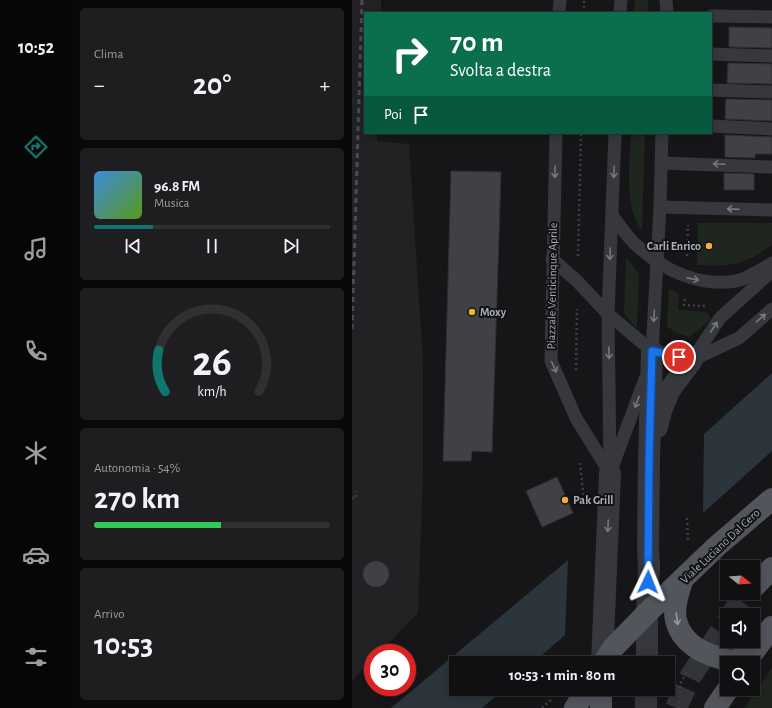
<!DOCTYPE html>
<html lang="it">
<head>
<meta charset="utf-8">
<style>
	body { margin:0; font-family:"Alegreya Sans",sans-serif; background:#1e1e20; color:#f1f3f6; height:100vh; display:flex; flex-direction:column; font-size:15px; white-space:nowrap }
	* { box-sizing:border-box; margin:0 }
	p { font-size:13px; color:#9c9d9f }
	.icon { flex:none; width:22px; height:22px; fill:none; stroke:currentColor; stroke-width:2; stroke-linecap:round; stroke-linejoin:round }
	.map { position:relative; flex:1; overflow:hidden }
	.drawer { display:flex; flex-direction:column; gap:8px; padding:8px; background:#09090a; width:280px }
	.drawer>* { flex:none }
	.top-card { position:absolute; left:12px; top:12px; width:348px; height:122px; border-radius:0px; box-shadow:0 2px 10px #0003,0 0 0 1px #303032; background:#0b6e4f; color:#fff; overflow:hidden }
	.needle { width:26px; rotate:107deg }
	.tools { position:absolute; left:368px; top:560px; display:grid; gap:8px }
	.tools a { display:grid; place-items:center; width:40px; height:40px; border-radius:0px; background:#101012; box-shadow:0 2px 10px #0003,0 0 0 1px #303032; font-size:20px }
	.speed { position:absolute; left:12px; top:644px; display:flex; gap:8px; font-size:20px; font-weight:700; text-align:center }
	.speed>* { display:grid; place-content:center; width:52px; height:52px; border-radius:50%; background:#101012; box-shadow:0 2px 10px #0003,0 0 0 1px #303032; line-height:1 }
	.speed .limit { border:6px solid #d22; background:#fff; color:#111 }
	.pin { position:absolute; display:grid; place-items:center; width:34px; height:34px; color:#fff; margin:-17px; border:2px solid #fff; border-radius:50%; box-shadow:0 1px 4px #0007 }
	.me { position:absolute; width:44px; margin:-22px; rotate:2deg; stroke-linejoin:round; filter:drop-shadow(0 0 3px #0008) }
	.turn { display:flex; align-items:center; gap:14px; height:84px; padding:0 20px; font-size:18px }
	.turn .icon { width:52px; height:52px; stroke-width:2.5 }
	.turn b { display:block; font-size:28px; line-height:34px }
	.then { display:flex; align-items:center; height:38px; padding:0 20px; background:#0003; gap:8px; font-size:15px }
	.big { font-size:30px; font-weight:600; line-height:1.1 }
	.drawer .widget { flex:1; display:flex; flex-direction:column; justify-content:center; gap:6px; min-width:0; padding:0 14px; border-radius:6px; background:#1e1e20 }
	.drawer .dial { align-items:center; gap:0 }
	.dial svg { height:104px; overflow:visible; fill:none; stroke:#303032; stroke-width:7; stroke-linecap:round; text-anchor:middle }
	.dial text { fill:#f1f3f6; stroke:none }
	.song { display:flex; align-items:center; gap:12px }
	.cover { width:48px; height:48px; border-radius:6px; background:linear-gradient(135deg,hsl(210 70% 55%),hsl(90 70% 35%)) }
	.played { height:4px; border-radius:2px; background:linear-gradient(90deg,#0f766e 25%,#303032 25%) }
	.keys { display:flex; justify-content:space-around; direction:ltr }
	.heat { display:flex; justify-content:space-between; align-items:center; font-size:22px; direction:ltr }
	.charge { height:6px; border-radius:3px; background:linear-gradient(90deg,#34c759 54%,#303032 0) }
	.trip { position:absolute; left:97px; top:656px; width:226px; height:40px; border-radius:0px; background:#101012; box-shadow:0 2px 10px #0003,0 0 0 1px #303032; font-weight:600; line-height:40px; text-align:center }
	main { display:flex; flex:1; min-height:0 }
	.tabs { display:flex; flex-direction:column; width:72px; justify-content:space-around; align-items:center; background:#060607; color:#9c9d9f }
	.tabs .icon { width:28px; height:28px }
	.tabs .selected { color:#0f766e }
	.tabs b { font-size:18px; color:#f1f3f6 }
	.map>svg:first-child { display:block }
	.built { fill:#222225 }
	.green { fill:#1e261f }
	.water { fill:#2c353c }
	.building { fill:#404145; stroke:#303034 }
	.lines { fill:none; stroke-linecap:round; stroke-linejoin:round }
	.primary-tunnel { stroke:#333438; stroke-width:22; stroke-dasharray:22 11; stroke-linecap:butt }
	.path { stroke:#3d3f44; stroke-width:2.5; stroke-dasharray:2 3; stroke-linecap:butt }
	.service { stroke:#37383d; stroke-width:13 }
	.minor { stroke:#37383d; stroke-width:22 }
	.primary { stroke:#53555c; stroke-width:22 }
	.rail { stroke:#4a4c52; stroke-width:3; stroke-dasharray:5 4; stroke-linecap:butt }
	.oneway { stroke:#757881 }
	.oneway2 { stroke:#979ba6 }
	.route-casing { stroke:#114b97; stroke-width:10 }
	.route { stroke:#1a73e8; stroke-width:7 }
	.poi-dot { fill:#f2b134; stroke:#111113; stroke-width:1.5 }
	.labels { text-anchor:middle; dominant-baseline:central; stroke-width:4; stroke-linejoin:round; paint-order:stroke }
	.poi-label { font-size:12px; font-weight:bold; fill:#a8adb8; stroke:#111113; text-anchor:start }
	.street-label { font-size:12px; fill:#a8adb8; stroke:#111113 }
</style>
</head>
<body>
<main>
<nav class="tabs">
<b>10:52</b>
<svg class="icon selected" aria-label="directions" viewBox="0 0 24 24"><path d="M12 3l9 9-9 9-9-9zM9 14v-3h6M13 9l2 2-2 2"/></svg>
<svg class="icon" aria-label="music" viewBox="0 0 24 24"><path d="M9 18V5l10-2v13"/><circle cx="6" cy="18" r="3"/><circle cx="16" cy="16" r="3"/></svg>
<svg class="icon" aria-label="phone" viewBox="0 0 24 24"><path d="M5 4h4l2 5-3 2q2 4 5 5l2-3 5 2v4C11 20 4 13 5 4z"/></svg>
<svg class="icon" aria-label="climate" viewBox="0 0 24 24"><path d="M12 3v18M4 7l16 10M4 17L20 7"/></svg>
<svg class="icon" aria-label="car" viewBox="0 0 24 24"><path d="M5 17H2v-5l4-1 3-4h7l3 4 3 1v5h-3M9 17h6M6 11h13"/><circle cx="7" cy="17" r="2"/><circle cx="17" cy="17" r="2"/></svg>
<svg class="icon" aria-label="filters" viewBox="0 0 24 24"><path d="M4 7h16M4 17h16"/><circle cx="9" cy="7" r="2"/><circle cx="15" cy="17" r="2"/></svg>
</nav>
<section class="drawer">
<div class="widget"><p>Clima</p>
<div class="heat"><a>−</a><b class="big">20°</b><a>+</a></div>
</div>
<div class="widget">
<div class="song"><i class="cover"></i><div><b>96.8 FM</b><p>Musica</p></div></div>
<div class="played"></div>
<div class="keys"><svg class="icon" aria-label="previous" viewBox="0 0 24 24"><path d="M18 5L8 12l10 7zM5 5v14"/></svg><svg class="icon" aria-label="pause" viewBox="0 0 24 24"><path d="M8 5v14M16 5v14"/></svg><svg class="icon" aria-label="next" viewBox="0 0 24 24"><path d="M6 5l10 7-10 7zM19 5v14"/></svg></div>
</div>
<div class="widget dial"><svg viewBox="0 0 100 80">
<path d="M14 69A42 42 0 1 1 86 69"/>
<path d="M14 69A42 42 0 0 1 9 37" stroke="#0f766e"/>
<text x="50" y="56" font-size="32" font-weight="700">26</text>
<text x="50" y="72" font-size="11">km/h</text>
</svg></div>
<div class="widget"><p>Autonomia · 54%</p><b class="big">270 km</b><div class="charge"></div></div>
<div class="widget"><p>Arrivo</p><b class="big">10:53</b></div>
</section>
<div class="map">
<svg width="420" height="708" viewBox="0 0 420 708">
	<rect width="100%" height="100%" fill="#161618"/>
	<path class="built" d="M0,0H29V13H13V133H25V141L57,144L71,362V472L66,613L27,653H21V659L0,681Z"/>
	<g class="green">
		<path d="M283,0H296V13H282Z"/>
		<path d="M279,133H293L290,232C271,204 278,165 279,133Z"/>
		<path d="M346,223H420V244C396,265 376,267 345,265Z"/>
		<path d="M274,257L287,274L285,329L272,314Z"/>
		<path d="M317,289L327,294L326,310L355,312L359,319L338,337L324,333L315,326Z"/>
		<path d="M420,668V708H392L418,671Z"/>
	</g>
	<g class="water">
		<path d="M420,373V451L351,513L352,434Z"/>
		<path d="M216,560L213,635L181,663H104V689H152L130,708H39Z"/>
	</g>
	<g class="building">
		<path d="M377,27L420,28V48L377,47Z"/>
		<path d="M376,63L420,64V84L375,83Z"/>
		<path d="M374,99L420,100V121L373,119Z"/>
		<path d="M373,135L420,137V154H403V158L373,157Z"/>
		<path d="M99,171L149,172L140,452L120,451L119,461H91Z"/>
		<path d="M372,173L402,174V190H372Z"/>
		<path d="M205,477L221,513L190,527L174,491Z"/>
		<circle cx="24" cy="574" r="13"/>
	</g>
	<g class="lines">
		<g class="primary-tunnel">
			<path d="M379,615L389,601"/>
			<path d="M324,708L338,677L375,622"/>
		</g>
		<g class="path">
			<path d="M232,13V0"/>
			<path d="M226,256L229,133"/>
			<path d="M335,256L336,225"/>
			<path d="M333,299L332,305L354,306"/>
			<path d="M224,370L225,309"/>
			<path d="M228,463L232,500"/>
			<path d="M0,498L3,499L4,491"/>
			<path d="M335,518L336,541"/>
			<path d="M190,708L201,698"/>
			<path d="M327,708L328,684L336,670"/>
		</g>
		<g class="service">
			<path d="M314,0L315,13"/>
			<path d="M207,13L208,0"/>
			<path d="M268,13L269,0"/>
			<path d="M359,16L420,17"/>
			<path d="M359,54L420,56"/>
			<path d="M359,90L420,92"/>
			<path d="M359,126L420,129"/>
			<path d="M204,133L199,361L224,418L258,473"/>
			<path d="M309,163L420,167"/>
			<path d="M308,207L420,210"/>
			<path d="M260,215C267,225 275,236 283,244C311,270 346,287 384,281C395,279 410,269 420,263"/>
			<path d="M200,259L225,281L256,314L300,351L340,360"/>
			<path d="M298,358L300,351L308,207L310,133"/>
			<path d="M340,360L368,318L420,271"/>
			<path d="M340,360L387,338L420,309"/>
			<path d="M258,465L256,314L263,133"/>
			<path d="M258,473L293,379"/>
		</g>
		<g class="minor">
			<path d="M305,427L309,411L317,391L340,360"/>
			<path d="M250,663L258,473"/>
			<path d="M295,663V613L297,566L296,548L297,460L300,351"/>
			<path d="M294,708V689"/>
		</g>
		<g class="primary">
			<path d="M330,581C326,593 321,609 324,620C329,642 349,653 368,658C372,659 376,661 380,661C387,660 392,658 398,655"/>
			<path d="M401,588L420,568"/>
			<path d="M251,663L261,648L295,613L365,546L420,499"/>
			<path d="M393,663L420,627"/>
			<path d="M223,708L235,689"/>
			<path d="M249,708V689"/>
			<path d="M363,708L376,689"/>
		</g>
		<path class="rail" d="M0,329L10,0"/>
	</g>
	<defs><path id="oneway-shaft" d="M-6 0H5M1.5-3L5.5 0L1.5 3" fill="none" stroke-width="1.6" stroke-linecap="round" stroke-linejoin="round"/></defs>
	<g class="oneway">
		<use href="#oneway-shaft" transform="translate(367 164) rotate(-177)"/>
		<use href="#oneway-shaft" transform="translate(203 172) rotate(92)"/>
		<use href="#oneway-shaft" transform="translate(262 172) rotate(92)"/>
		<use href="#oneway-shaft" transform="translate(381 209) rotate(-178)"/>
		<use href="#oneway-shaft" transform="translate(258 254) rotate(92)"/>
		<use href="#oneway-shaft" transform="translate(341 279) rotate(11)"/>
		<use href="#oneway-shaft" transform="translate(302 316) rotate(94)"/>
		<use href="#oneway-shaft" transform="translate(409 318) rotate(-41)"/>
		<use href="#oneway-shaft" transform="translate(362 327) rotate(-57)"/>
		<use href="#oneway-shaft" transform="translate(257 353) rotate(89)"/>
		<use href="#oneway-shaft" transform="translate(202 367) rotate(66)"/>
		<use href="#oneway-shaft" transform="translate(285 402) rotate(111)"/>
		<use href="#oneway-shaft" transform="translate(256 526) rotate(93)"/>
	</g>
	<use class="oneway2" href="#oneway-shaft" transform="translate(325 619) rotate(82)"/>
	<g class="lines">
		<g class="route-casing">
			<path id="route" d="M296,582L297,460L300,351L327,357"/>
		</g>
		<use href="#route" class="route"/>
	</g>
	<g class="poi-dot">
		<circle cx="357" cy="246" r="4"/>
		<circle cx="120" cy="312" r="4"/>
		<circle cx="213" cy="500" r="4"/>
	</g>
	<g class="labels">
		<g class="poi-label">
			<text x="349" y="246" text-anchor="end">Carli Enrico</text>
			<text x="128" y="312">Moxy</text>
			<text x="221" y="500">Pak Grill</text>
		</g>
		<g class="street-label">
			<text transform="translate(200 286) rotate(-89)">Piazzale Venticinque Aprile</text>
			<text transform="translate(368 546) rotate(-43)">Viale Luciano Dal Cero</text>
		</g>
	</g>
</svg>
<div class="tools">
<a><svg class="needle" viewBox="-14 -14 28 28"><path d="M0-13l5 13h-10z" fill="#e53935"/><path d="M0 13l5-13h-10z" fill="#9c9d9f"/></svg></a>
<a><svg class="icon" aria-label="sound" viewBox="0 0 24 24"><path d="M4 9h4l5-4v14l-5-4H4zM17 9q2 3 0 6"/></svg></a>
<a><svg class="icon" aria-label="search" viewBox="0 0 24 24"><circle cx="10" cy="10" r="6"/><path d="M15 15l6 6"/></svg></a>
</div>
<div class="speed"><div class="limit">30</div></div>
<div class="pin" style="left:327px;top:357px;background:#d93025"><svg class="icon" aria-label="arrive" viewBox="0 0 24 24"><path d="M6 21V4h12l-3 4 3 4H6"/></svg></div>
<svg class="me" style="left:296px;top:582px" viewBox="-20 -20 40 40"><path d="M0-17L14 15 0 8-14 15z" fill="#1a73e8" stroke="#fff" stroke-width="4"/></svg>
<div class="trip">10:53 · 1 min · 80 m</div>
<div class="top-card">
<div class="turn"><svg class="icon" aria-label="right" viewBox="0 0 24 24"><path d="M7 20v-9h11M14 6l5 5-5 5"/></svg><div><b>70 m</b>Svolta a destra</div></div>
<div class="then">Poi<svg class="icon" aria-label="arrive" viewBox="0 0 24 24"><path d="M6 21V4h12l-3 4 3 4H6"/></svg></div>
</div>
</div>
</main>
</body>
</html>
